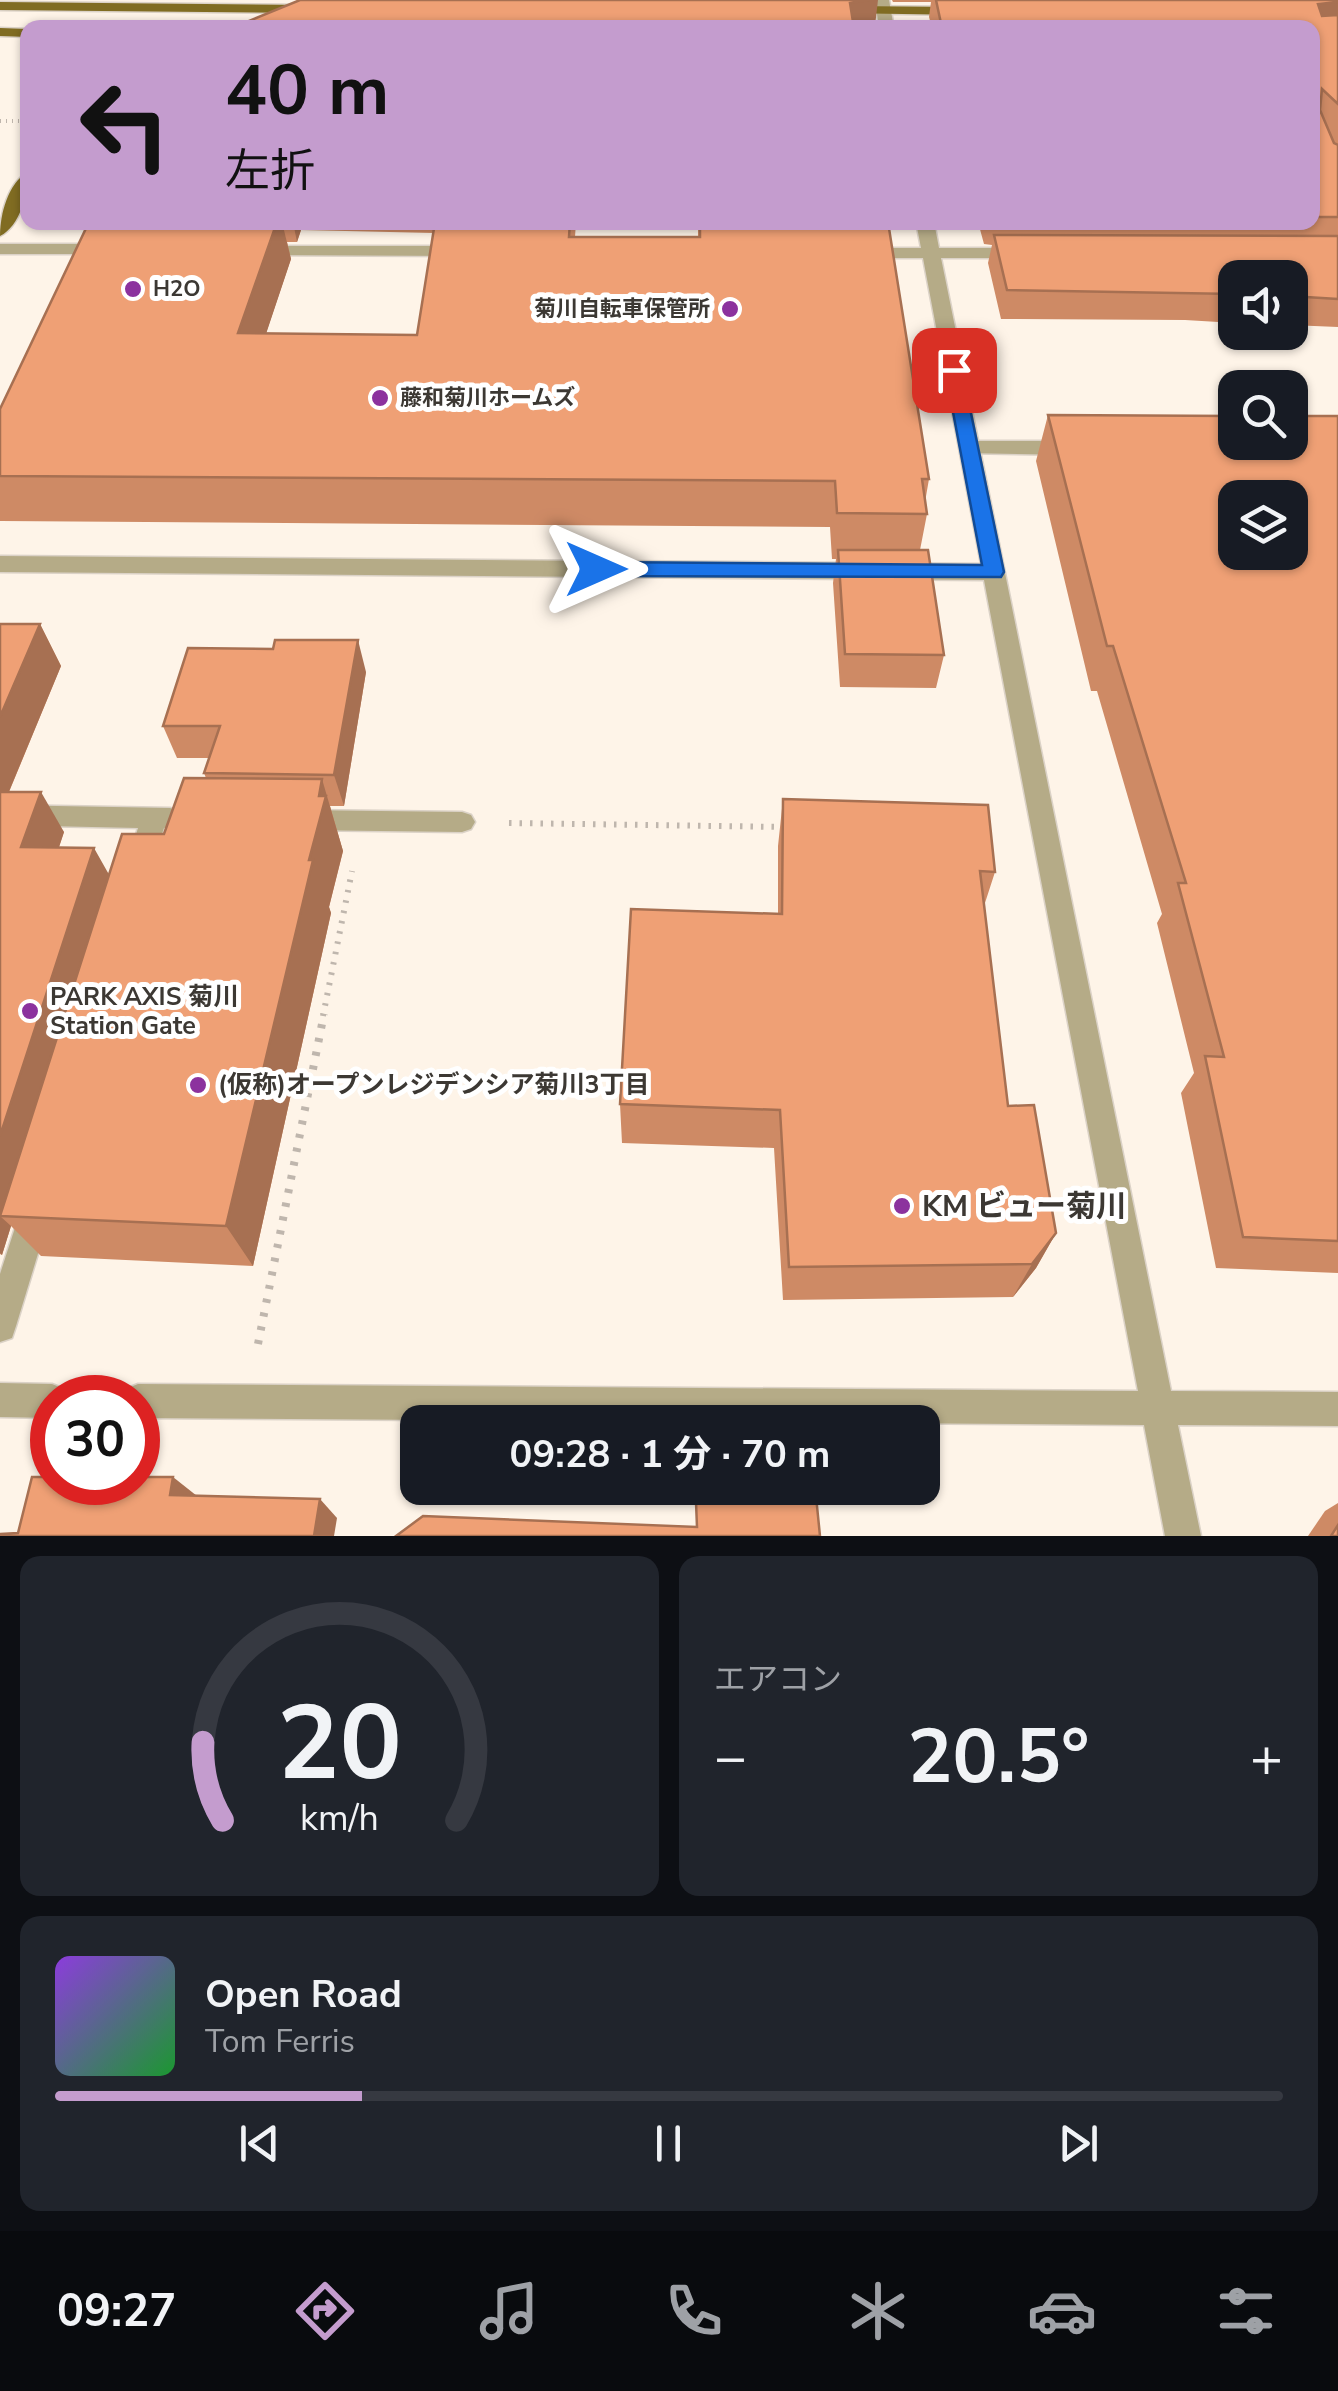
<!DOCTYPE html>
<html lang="ja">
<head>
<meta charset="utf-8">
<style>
	body { margin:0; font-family:"Nunito Sans","Noto Sans JP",sans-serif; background:#20242c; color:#f1f3f6; height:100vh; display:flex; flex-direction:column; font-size:38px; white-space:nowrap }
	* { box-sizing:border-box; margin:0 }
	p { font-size:32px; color:#9ea1a6 }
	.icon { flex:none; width:55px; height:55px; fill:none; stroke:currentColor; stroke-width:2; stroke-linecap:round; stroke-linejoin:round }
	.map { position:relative; height:1536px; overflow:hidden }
	.sheet { display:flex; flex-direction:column; gap:20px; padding:20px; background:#0d0f14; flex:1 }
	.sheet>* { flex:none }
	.top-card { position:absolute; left:20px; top:20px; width:1300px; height:210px; border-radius:20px; box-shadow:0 2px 8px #0004; background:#c49cce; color:#111; overflow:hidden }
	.tools { position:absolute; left:1218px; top:260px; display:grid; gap:20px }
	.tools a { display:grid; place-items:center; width:90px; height:90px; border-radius:20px; background:#171b24; box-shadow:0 2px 8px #0004; font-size:50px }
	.speed { position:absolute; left:30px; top:1375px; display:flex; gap:20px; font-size:50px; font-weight:700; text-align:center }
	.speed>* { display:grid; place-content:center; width:130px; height:130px; border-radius:50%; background:#171b24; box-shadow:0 2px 8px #0004; line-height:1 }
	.speed .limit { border:15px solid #d22; background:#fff; color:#111 }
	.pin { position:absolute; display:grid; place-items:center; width:85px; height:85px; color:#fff; margin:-42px; border-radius:20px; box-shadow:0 5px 15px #0006 }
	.me { position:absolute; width:110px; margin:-55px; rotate:90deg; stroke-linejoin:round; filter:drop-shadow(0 0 8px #0008) }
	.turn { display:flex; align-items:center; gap:35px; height:210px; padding:0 40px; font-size:45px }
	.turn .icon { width:130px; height:130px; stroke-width:2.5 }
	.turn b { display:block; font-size:70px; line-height:85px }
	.big { font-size:75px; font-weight:700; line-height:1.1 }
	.sheet .widget { flex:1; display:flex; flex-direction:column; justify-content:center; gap:15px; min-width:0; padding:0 35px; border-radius:20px; background:#20242c }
	.sheet .dial { align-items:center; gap:0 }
	.dial svg { height:260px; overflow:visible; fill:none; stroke:#363941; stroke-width:7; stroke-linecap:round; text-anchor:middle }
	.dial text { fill:#f1f3f6; stroke:none }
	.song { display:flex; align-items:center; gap:30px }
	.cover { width:120px; height:120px; border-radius:15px; background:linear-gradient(135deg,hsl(270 70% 55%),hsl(130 70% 35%)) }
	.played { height:10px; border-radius:5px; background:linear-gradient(90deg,#c49cce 25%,#363941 25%) }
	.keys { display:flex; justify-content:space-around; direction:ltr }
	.heat { display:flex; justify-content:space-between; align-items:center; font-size:55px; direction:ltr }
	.sheet .tiles { flex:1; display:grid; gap:20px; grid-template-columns:1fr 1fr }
	.widget:last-child { grid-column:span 2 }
	.trip { position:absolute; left:400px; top:1405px; width:540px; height:100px; border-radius:20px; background:#171b24; box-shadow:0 2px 8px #0004; font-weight:700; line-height:100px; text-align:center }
	.tabs { display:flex; height:160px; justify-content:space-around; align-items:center; background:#090b0e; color:#9ea1a6 }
	.tabs .icon { width:70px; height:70px }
	.tabs .selected { color:#c49cce }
	.tabs b { font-size:45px; color:#f1f3f6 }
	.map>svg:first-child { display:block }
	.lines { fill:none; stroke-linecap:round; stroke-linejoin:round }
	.service-casing { stroke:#dbd2c7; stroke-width:3 }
	.minor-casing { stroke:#dbd2c7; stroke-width:3 }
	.primary-casing { stroke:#dbd2c7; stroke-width:3 }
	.path-far2 { stroke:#bfb6ad; stroke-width:4; stroke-dasharray:1 5; stroke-linecap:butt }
	.path-far1 { stroke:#bfb6ad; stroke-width:6; stroke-dasharray:2.5 8; stroke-linecap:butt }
	.path { stroke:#bfb6ad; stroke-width:8; stroke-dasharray:4 10; stroke-linecap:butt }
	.service { fill:#b5ab87; fill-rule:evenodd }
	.minor { fill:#b5ab87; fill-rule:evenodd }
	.primary { fill:#806c22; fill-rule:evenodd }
	.wall { fill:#ce8a65; fill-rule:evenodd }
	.shaded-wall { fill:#a77052 }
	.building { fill:#efa075; stroke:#a77052; stroke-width:2.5; fill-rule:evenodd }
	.route { fill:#1a73e8; stroke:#114b97; stroke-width:2.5 }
	.poi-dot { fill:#8c329e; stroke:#fff; stroke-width:4 }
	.labels { text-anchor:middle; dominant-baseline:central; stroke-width:10; stroke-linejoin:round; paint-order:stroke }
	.far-poi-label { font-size:22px; font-weight:bold; fill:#3c3833; stroke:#fff; text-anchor:start }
	.poi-label { font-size:25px; font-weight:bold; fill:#3c3833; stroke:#fff; text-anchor:start }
	.near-poi-label { font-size:30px; font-weight:bold; fill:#3c3833; stroke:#fff; text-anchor:start }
</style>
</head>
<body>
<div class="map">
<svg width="1338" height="1536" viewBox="0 0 1338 1536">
	<rect width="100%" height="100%" fill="#fef4e8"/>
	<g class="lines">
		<g class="service-casing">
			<g id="service">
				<path d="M969,441H1073L1083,448L1073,455L962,453V443Z"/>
				<path d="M0,805L170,808L179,811L183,818L179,825L164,828L148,875L139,878L130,875L126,867L138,828L0,825Z"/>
				<path d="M300,810L462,812L471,815L475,822L471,829L462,832L300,830L291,827L287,820L291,813Z"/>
				<path d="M35,1196L46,1200L51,1211L16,1326L12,1338L0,1342V1274L24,1200Z"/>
			</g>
		</g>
		<g class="minor-casing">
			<g id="minor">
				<path d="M875,0H889L894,28H879Z"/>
				<path d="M916,222H934L939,248H1023L1032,253L1023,258H941L1171,1391L1338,1392V1426L1178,1425L1201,1536H1165L1144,1425L138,1418V1398H123L126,1389L138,1384L1138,1391L984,580L0,572V556L981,564L923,258H863L854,253L863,248H921Z"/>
				<path d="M0,244H108L117,249L108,254H0Z"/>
				<path d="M252,246H463L472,251L463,256L258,255L252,254Z"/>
				<path d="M0,1383L52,1384L64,1389L67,1398H52V1418L0,1417Z"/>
			</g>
		</g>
		<g class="primary-casing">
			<g id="primary">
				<path d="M0,2L310,5L317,9L310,13L0,10Z"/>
				<path d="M845,6L965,7L972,11L965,15L840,13V7Z"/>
				<path d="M0,28L28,29V37L0,36Z"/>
				<path d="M28,172C28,194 20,226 0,236C0,214 8,183 28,172Z"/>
			</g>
		</g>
		<path class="path-far2" d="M0,121H28"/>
		<g class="path-far1">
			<path d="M509,823L786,827"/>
			<path d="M323,1016L352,871"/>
		</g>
		<path class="path" d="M258,1344L324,1014"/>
		<use href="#service" class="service"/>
		<use href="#minor" class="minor"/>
		<use href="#primary" class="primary"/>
	</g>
	<g class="wall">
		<path d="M892,0H1338V327L1290,325V278H1235V323L1185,320L1001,319L988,263L992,245L984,244L978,222H1312V28H932L929,17L931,2H893Z"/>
		<path d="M86,222H576L575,237H698V222H888L929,479L925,502L927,514L920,550L944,655L936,688L840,687L833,583L836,559H832L830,527L0,521V409L87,226ZM301,230L434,233L417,335L266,333L291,259L287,242H297Z"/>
		<path d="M1048,415L1338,416V1273L1216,1268L1181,1093L1194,1073L1157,923L1162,914L1097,691H1091L1036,461Z"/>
		<path d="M0,624H40L61,666L9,792L64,832L59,847L109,875L164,834L206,778L204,773L209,758H177L163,726L366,672L344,806H330L343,851L329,907L331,913L253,1266L41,1256L11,1226L2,1255L0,1254Z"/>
		<path d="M783,799L995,872L984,906L1008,1106L1056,1233L1036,1268L1013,1297L783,1300L774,1148L622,1143L620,1104L778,914V846Z"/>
		<path d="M1338,1503V1536H1308L1325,1511Z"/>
	</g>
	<g class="shaded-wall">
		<path d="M869,0H878L875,26L848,28L850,3Z"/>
		<path d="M1338,2V28L1312,31L1318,4Z"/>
		<path d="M277,222H282L291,259L251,379L238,333Z"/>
		<path d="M293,222H299L301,230L297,242Z"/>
		<path d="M40,624L61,666L5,801L0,804V717Z"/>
		<path d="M358,640L366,672L344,806L334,775Z"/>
		<path d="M322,779L343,851L329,907L331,913L253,1266L226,1226L309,860Z"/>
		<path d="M41,792L64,832L46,886L21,847Z"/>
		<path d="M94,848L116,887L0,1216L11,1226L2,1255L0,1253V1136Z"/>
		<path d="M1056,1233L1036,1268L1013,1297L1032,1264Z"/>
		<path d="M173,1477L197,1496L170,1495Z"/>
		<path d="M320,1499L337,1518L334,1536H314Z"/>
	</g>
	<g class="building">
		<path d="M300,0H869L850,3L854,28H232Z"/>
		<path d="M936,0H1338V2L1318,4L1322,16L1338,15V104L1322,89L1320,110L1334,143L1338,145V217H1312V28H942Z"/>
		<path d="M89,222H277L238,333L417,335L435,222H570L569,237H700V222H888L929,479H922L927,514L837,513L835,481L0,476V409Z"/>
		<path d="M994,235L1338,236V299L1290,296V278H1235V294L1007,290Z"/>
		<path d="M1048,415L1235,416V442H1290V416H1338V1241L1243,1237L1205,1056L1224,1057L1178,883H1186L1113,646H1107ZM1235,498H1290V552H1235Z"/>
		<path d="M838,550H928L944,655L845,654Z"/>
		<path d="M0,624H40L0,717Z"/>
		<path d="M275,640H358L334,775L204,773L220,726H163L188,648L273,649Z"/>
		<path d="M184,778L322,779L319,796H326L309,860H313L226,1226L0,1216L122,834H164Z"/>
		<path d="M0,792H41L21,847L94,848L0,1136Z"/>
		<path d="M783,799L988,805L995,872L980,871L1008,1106L1034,1105L1056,1233L1032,1264L789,1267L780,1110L620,1104L631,909L782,914Z"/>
		<path d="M32,1477H52V1482H138V1477H173L170,1495L320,1499L314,1536H0V1534L18,1533Z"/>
		<path d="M816,1496L820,1536H396L423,1516L697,1527L696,1502Z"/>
		<path d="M1338,1525V1536H1331Z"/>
	</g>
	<path class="route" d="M954,365L962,370L1004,572L1001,577L596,576L586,569L596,562L982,565L945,370Z"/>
	<g class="poi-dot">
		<circle cx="133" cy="289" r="10"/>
		<circle cx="730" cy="309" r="10"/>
		<circle cx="380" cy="398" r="10"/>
		<circle cx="30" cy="1011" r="10"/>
		<circle cx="198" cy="1085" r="10"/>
		<circle cx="902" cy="1206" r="10"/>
	</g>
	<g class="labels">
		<g class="far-poi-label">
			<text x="153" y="289">H2O</text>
			<text x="710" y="309" text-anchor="end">菊川自転車保管所</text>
			<text x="400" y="398">藤和菊川ホームズ</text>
		</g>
		<g class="poi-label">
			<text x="50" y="997">PARK AXIS 菊川<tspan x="50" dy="29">Station Gate</tspan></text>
			<text x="218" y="1085">(仮称)オープンレジデンシア菊川3丁目</text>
		</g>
		<g class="near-poi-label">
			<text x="922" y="1206">KM ビュー菊川</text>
		</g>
	</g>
</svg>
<div class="tools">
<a><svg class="icon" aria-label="sound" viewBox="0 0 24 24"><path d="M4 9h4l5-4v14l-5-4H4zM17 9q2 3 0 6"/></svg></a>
<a><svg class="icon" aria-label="search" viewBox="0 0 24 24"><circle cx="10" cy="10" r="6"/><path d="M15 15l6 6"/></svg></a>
<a><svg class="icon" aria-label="layers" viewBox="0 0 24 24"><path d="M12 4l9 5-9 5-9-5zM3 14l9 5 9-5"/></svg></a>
</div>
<div class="speed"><div class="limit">30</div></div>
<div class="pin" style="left:954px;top:370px;background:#d93025"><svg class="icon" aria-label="arrive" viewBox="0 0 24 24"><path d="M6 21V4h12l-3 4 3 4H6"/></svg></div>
<svg class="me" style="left:596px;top:569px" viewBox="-20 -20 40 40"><path d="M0-17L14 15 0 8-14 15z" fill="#1a73e8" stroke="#fff" stroke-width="4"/></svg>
<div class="trip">09:28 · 1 分 · 70 m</div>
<div class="top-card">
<div class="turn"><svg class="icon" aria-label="left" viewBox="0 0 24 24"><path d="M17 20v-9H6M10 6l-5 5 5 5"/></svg><div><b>40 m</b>左折</div></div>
</div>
</div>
<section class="sheet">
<div class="tiles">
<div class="widget dial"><svg viewBox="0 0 100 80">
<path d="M14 69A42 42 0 1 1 86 69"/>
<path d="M14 69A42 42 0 0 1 8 45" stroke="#c49cce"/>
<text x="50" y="56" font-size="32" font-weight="700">20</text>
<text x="50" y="72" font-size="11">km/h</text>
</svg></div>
<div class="widget"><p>エアコン</p>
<div class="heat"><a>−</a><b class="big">20.5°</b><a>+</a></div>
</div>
<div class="widget">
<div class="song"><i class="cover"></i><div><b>Open Road</b><p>Tom Ferris</p></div></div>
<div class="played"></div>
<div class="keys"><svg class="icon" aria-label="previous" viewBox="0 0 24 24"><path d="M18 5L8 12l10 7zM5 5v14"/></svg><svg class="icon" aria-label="pause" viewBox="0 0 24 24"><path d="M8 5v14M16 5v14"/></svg><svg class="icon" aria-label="next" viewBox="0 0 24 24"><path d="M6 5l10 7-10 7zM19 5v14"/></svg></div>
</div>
</div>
</section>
<nav class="tabs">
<b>09:27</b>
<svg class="icon selected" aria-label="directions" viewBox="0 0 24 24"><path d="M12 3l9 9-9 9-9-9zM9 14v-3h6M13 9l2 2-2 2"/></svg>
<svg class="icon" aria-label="music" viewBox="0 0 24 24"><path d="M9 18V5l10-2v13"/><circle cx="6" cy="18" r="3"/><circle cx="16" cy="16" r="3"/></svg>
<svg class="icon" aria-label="phone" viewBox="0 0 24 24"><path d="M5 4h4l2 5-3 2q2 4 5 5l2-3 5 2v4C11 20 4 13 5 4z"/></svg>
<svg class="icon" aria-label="climate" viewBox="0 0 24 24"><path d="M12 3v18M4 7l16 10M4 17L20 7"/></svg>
<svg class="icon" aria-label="car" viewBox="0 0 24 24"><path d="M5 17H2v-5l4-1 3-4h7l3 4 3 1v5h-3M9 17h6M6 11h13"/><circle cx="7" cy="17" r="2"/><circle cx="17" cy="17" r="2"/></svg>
<svg class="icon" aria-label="filters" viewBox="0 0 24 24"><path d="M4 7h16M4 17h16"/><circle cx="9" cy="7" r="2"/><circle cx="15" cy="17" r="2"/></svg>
</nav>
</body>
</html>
